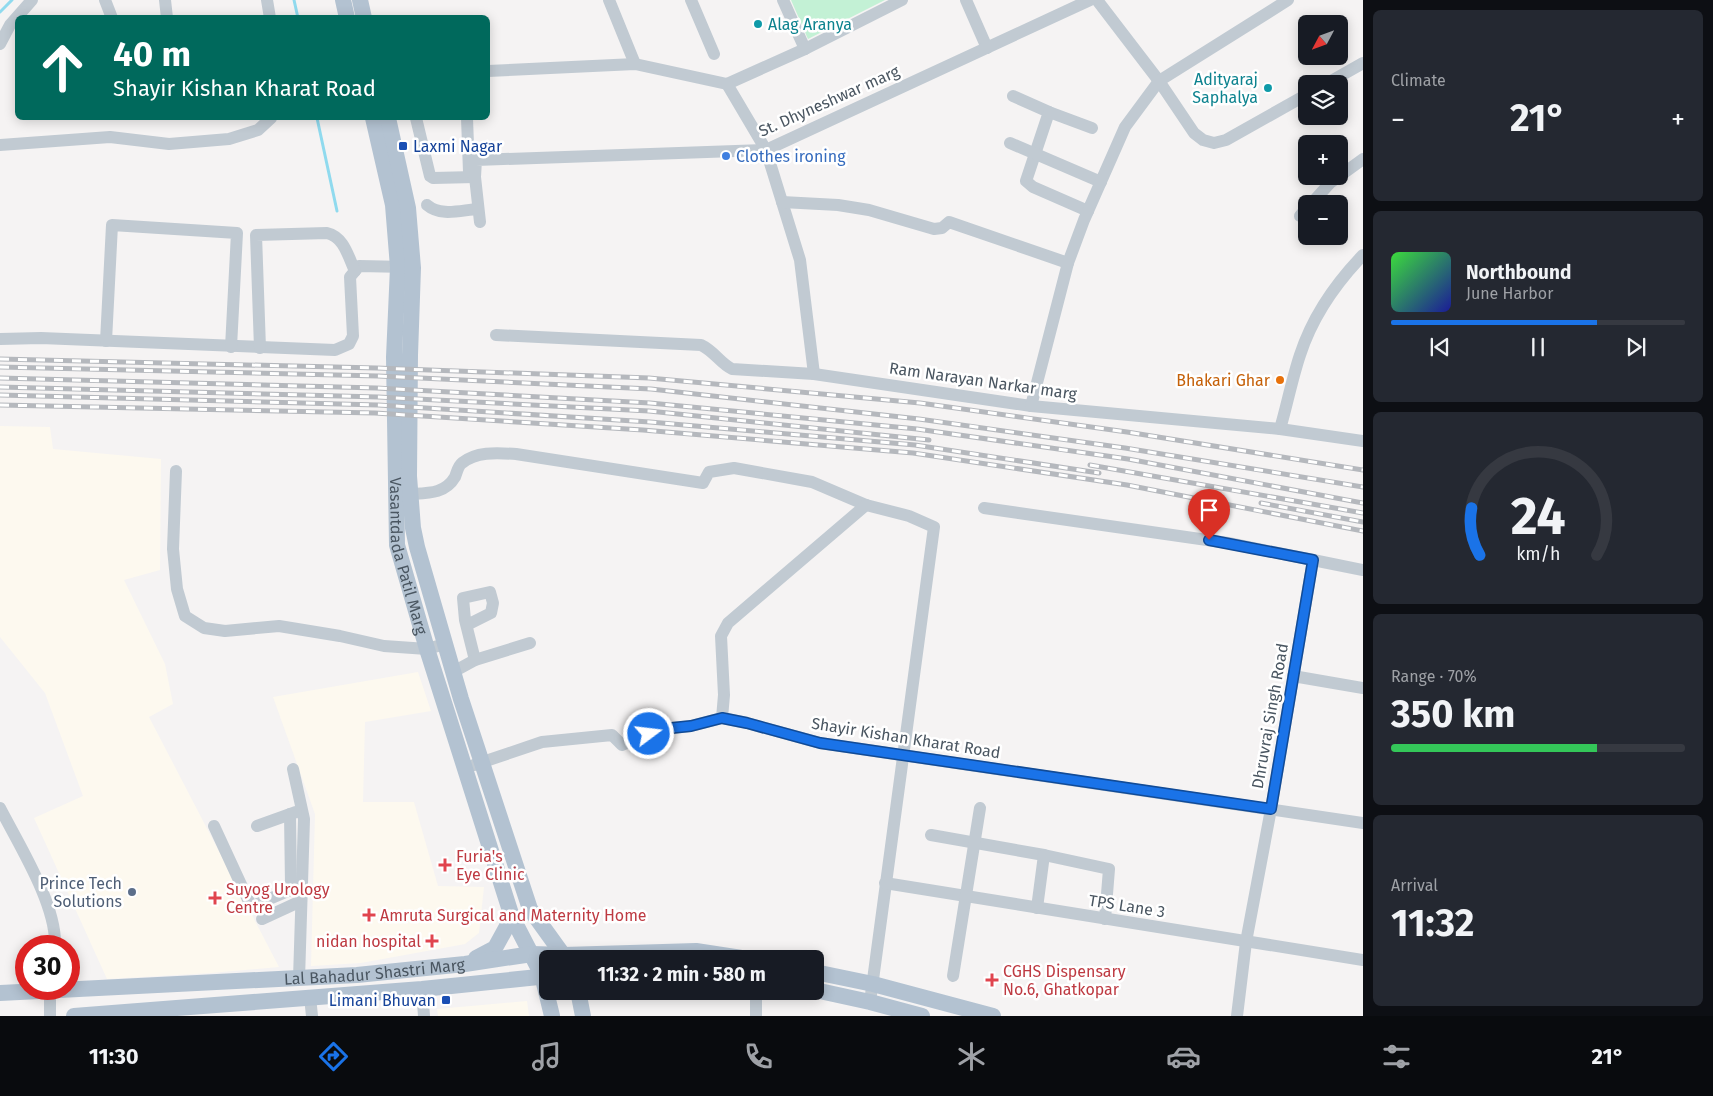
<!DOCTYPE html>
<html lang="en">
<head>
<meta charset="utf-8">
<style>
	body { margin:0; font-family:"Fira Sans",sans-serif; background:#242831; color:#f1f3f6; height:100vh; display:flex; flex-direction:column; font-size:19px; white-space:nowrap }
	* { box-sizing:border-box; margin:0 }
	p { font-size:16px; color:#9ea1a6 }
	.icon { flex:none; width:28px; height:28px; fill:none; stroke:currentColor; stroke-width:2; stroke-linecap:round; stroke-linejoin:round }
	.map { position:relative; flex:1; overflow:hidden }
	.drawer { display:flex; flex-direction:column; gap:10px; padding:10px; background:#0d0f14; width:350px }
	.drawer>* { flex:none }
	.top-card { position:absolute; left:15px; top:15px; width:475px; height:105px; border-radius:8px; box-shadow:0 2px 12px #0003; background:#00695c; color:#fff; overflow:hidden }
	.needle { width:32px; rotate:229deg }
	.tools { position:absolute; left:1298px; top:15px; display:grid; gap:10px }
	.tools a { display:grid; place-items:center; width:50px; height:50px; border-radius:8px; background:#171b24; box-shadow:0 2px 12px #0003; font-size:25px }
	.speed { position:absolute; left:15px; top:935px; display:flex; gap:10px; font-size:25px; font-weight:700; text-align:center }
	.speed>* { display:grid; place-content:center; width:65px; height:65px; border-radius:50%; background:#171b24; box-shadow:0 2px 12px #0003; line-height:1 }
	.speed .limit { border:8px solid #d22; background:#fff; color:#111 }
	.pin { position:absolute; display:grid; place-items:center; width:42px; height:42px; color:#fff; margin:-51px -21px; border-radius:50% 50% 50% 0; rotate:-45deg; box-shadow:0 0 5px #0007 }
	.pin .icon { rotate:45deg }
	.me { position:absolute; width:55px; margin:-28px; rotate:75deg; stroke-linejoin:round; filter:drop-shadow(0 0 4px #0008) }
	.turn { display:flex; align-items:center; gap:18px; height:105px; padding:0 15px; font-size:22px }
	.turn .icon { width:65px; height:65px; stroke-width:2.5 }
	.turn b { display:block; font-size:35px; line-height:42px }
	.big { font-size:38px; font-weight:700; line-height:1.1 }
	.drawer .card { flex:1; display:flex; flex-direction:column; justify-content:center; gap:8px; min-width:0; padding:0 18px; border-radius:8px; background:#242831 }
	.drawer .dial { align-items:center; gap:0 }
	.dial svg { height:130px; overflow:visible; fill:none; stroke:#363941; stroke-width:7; stroke-linecap:round; text-anchor:middle }
	.dial text { fill:#f1f3f6; stroke:none }
	.song { display:flex; align-items:center; gap:15px }
	.cover { width:60px; height:60px; border-radius:8px; background:linear-gradient(135deg,hsl(120 70% 55%),hsl(240 70% 35%)) }
	.played { height:5px; border-radius:2px; background:linear-gradient(90deg,#1a73e8 70%,#363941 70%) }
	.keys { display:flex; justify-content:space-around; direction:ltr }
	.heat { display:flex; justify-content:space-between; align-items:center; font-size:28px; direction:ltr }
	.charge { height:8px; border-radius:4px; background:linear-gradient(90deg,#34c759 70%,#363941 0) }
	.trip { position:absolute; left:539px; top:950px; width:285px; height:50px; border-radius:8px; background:#171b24; box-shadow:0 2px 12px #0003; font-weight:700; line-height:50px; text-align:center }
	.tabs { display:flex; height:80px; justify-content:space-around; align-items:center; background:#090b0e; color:#9ea1a6 }
	.tabs .icon { width:35px; height:35px }
	.tabs .current { color:#1a73e8 }
	.tabs b { font-size:22px; color:#f1f3f6 }
	main { display:flex; flex:1; min-height:0 }
	.map>svg:first-child { display:block }
	.commercial { fill:#fdf9ef }
	.green { fill:#c3f1d5 }
	.lines { fill:none; stroke-linecap:round; stroke-linejoin:round }
	.stream { stroke:#90daee; stroke-width:3 }
	.minor { stroke:#c1cad2; stroke-width:12 }
	.major { stroke:#b3c2d1; stroke-width:16 }
	.rail-casing { stroke:#b5b8bd; stroke-width:5 }
	.rail { stroke:#fff; stroke-width:3; stroke-dasharray:9; stroke-linecap:butt }
	.route-casing { stroke:#114b97; stroke-width:12 }
	.route { stroke:#1a73e8; stroke-width:9 }
	.culture-dot { fill:#0f9aa8; stroke:#fff; stroke-width:2 }
	.transit-dot { fill:#1a4fb4; stroke:#fff; stroke-width:2 }
	.shop-dot { fill:#3f7fe0; stroke:#fff; stroke-width:2 }
	.food-dot { fill:#e8710a; stroke:#fff; stroke-width:2 }
	.health-dot { fill:#e0444e; stroke:#fff; stroke-width:2 }
	.service-dot { fill:#5c6f8a; stroke:#fff; stroke-width:2 }
	.labels { text-anchor:middle; dominant-baseline:central; stroke-width:5; stroke-linejoin:round; paint-order:stroke }
	.culture-label { font-size:16px; fill:#0d838f; stroke:#fff; text-anchor:start }
	.street-label { font-size:16px; fill:#4a5661; stroke:#fff }
	.transit-label { font-size:16px; fill:#164399; stroke:#fff; text-anchor:start }
	.shop-label { font-size:16px; fill:#366cbe; stroke:#fff; text-anchor:start }
	.food-label { font-size:16px; fill:#c56008; stroke:#fff; text-anchor:end }
	.health-label { font-size:16px; fill:#be3a42; stroke:#fff; text-anchor:start }
	.service-label { font-size:16px; fill:#4e5e75; stroke:#fff; text-anchor:end }
</style>
</head>
<body>
<main>
<div class="map">
<svg width="1363" height="1016" viewBox="0 0 1363 1016">
	<rect width="100%" height="100%" fill="#f5f3f3"/>
	<g class="commercial">
		<path d="M0,426L50,427L53,449L161,459L160,570L124,580L165,664L173,704L149,717L279,967L211,973L107,979L34,818L83,796L45,693L0,637Z"/>
		<path d="M418,672L431,711L365,722L363,802H414L438,886L484,887L479,933L465,944L361,963L311,966L315,814L273,697Z"/>
		<path d="M527,1001L529,1016H438L437,1009Z"/>
	</g>
	<path class="green" d="M791,0H885L808,39Z"/>
	<g class="lines">
		<g class="stream">
			<path d="M294,0L298,18"/>
			<path d="M0,12L12,0"/>
			<path d="M317,118L337,211"/>
		</g>
		<g class="minor">
			<path d="M105,0L112,18"/>
			<path d="M165,0L167,18"/>
			<path d="M267,0L270,18"/>
			<path d="M609,0L635,64"/>
			<path d="M691,0L714,54"/>
			<path d="M783,0L805,49"/>
			<path d="M966,0L987,48"/>
			<path d="M1097,0L1159,81L1194,133L1203,140L1214,143L1226,140L1306,95"/>
			<path d="M0,44L10,25L32,0"/>
			<path d="M488,71L635,64L727,84L805,49L902,0"/>
			<path d="M727,84L766,150L800,260L814,374"/>
			<path d="M1326,84L1363,63"/>
			<path d="M1013,96L1049,112L1026,181L1033,187L1088,211"/>
			<path d="M1049,112L1092,128"/>
			<path d="M416,118L430,176L433,178L475,177"/>
			<path d="M467,118L469,172"/>
			<path d="M1010,143L1101,182"/>
			<path d="M0,145L110,137L169,144L229,139L258,130L271,118"/>
			<path d="M782,202L838,205L869,210L934,229L942,228L949,222L1068,263"/>
			<path d="M1311,204L1330,183L1363,159"/>
			<path d="M427,205C441,217 461,210 478,209"/>
			<path d="M1300,216L1306,209"/>
			<path d="M480,222L475,177L476,160L766,150L1090,0"/>
			<path d="M496,335L701,345C714,351 720,363 732,369L814,374L1031,406L1280,429L1363,441"/>
			<path d="M0,339L41,338L335,350L349,344L353,336L350,277L359,266L407,267"/>
			<path d="M106,341L112,225L237,233L231,347"/>
			<path d="M260,348L256,235L327,233C344,237 348,256 355,271"/>
			<path d="M1031,406L1068,263L1084,220L1125,127L1159,81L1288,0"/>
			<path d="M1280,429C1287,405 1292,379 1300,355C1312,318 1336,283 1363,255"/>
			<path d="M176,471L173,549L177,589L185,616L204,628L225,631L279,626L340,636L384,646L427,649L445,644"/>
			<path d="M410,494C428,493 445,494 455,477C457,472 458,466 462,463C477,451 498,453 516,454L703,483L709,472L734,468L812,482L866,505L909,516L934,527L870,1002"/>
			<path d="M984,508L1228,543L1313,560"/>
			<path d="M467,625L491,613L493,603L490,592L463,598L465,620L475,660"/>
			<path d="M453,672L475,660L530,643"/>
			<path d="M1293,676L1363,688"/>
			<path d="M722,718L724,695L721,636L728,623L866,505"/>
			<path d="M474,765L542,742L612,735L622,745L662,729L691,726L722,718L747,723L820,743L1363,823"/>
			<path d="M293,769L304,819L299,979"/>
			<path d="M0,808C19,845 57,905 55,946"/>
			<path d="M214,826L250,904L255,905L288,891L291,885L290,814"/>
			<path d="M257,826L296,812"/>
			<path d="M931,835L1044,855L1109,869L1105,919"/>
			<path d="M885,883L1363,960"/>
			<path d="M1037,908L1044,855"/>
			<path d="M262,919L301,901"/>
			<path d="M953,976L980,808"/>
			<path d="M422,989L424,1016"/>
			<path d="M756,991V1016"/>
			<path d="M310,997L312,1016"/>
			<path d="M50,1016V989"/>
			<path d="M1237,1016L1246,942L1271,809L1313,560L1363,570"/>
		</g>
		<g class="major">
			<path d="M343,0L347,18"/>
			<path d="M360,0L364,18"/>
			<path id="s1" d="M373,118L393,205L398,267L394,357L397,545L427,649L512,917L542,975L552,1016"/>
			<path d="M388,118L408,208L413,268L410,355L409,476L413,528L417,547L461,699L530,909L566,959"/>
			<path d="M476,958L495,948L512,917"/>
			<path d="M815,972L873,984L993,1016"/>
			<path d="M815,990L870,1002L922,1016"/>
			<path d="M578,991L583,1016"/>
			<path id="s2" d="M0,993L357,975L465,964L532,954L564,955L696,951L748,959"/>
			<path d="M74,1016L422,989L548,976"/>
		</g>
		<g class="rail-casing">
			<g id="rail">
				<path d="M0,359L376,368L649,378L920,403L1127,432L1363,470"/>
				<path d="M0,367L378,376L651,389L919,419L1125,448L1363,487"/>
				<path d="M0,378L376,388L650,403L917,429L1128,459L1363,503"/>
				<path d="M0,387L378,397L649,411L929,440"/>
				<path d="M0,395L378,405L650,422L915,445L1099,473"/>
				<path d="M0,405L375,413L643,430L913,453L1127,485L1363,531"/>
				<path d="M1090,465L1363,513"/>
				<path d="M1261,503L1363,522"/>
			</g>
		</g>
		<use href="#rail" class="rail"/>
	</g>
	<g class="lines">
		<g class="route-casing">
			<path id="route" d="M649,734L662,729L691,726L722,718L747,723L820,743L1271,809L1313,560L1209,540"/>
		</g>
		<use href="#route" class="route"/>
	</g>
	<g class="culture-dot">
		<circle cx="758" cy="24" r="5"/>
		<circle cx="1268" cy="88" r="5"/>
	</g>
	<g class="transit-dot">
		<rect x="398" y="141" width="10" height="10" rx="2.5"/>
		<rect x="441" y="995" width="10" height="10" rx="2.5"/>
	</g>
	<circle class="shop-dot" cx="726" cy="156" r="5"/>
	<circle class="food-dot" cx="1280" cy="380" r="5"/>
	<g class="health-dot">
		<path d="M442.5 857.5h5v5h5v5h-5v5h-5v-5h-5v-5h5z"/>
		<path d="M212.5 890.5h5v5h5v5h-5v5h-5v-5h-5v-5h5z"/>
		<path d="M366.5 907.5h5v5h5v5h-5v5h-5v-5h-5v-5h5z"/>
		<path d="M429.5 933.5h5v5h5v5h-5v5h-5v-5h-5v-5h5z"/>
		<path d="M989.5 972.5h5v5h5v5h-5v5h-5v-5h-5v-5h5z"/>
	</g>
	<circle class="service-dot" cx="132" cy="892" r="5"/>
	<g class="labels">
		<g class="culture-label">
			<text x="768" y="24">Alag Aranya</text>
			<text x="1258" y="79" text-anchor="end">Adityaraj<tspan x="1258" dy="18">Saphalya</tspan></text>
		</g>
		<g class="street-label">
			<text transform="translate(829 101) rotate(-24)">St. Dhyneshwar marg</text>
			<text transform="translate(983 381) rotate(8)">Ram Narayan Narkar marg</text>
			<text stroke="none"><textPath href="#s1" startOffset="442">Vasantdada Patil Marg</textPath></text>
			<text transform="translate(1270 716) rotate(-80)">Dhruvraj Singh Road</text>
			<text transform="translate(906 738) rotate(9)">Shayir Kishan Kharat Road</text>
			<text transform="translate(1127 906) rotate(9)">TPS Lane 3</text>
			<text stroke="none"><textPath href="#s2" startOffset="375">Lal Bahadur Shastri Marg</textPath></text>
		</g>
		<g class="transit-label">
			<text x="413" y="146">Laxmi Nagar</text>
			<text x="436" y="1000" text-anchor="end">Limani Bhuvan</text>
		</g>
		<g class="shop-label">
			<text x="736" y="156">Clothes ironing</text>
		</g>
		<g class="food-label">
			<text x="1270" y="380">Bhakari Ghar</text>
		</g>
		<g class="health-label">
			<text x="456" y="856">Furia's<tspan x="456" dy="18">Eye Clinic</tspan></text>
			<text x="226" y="889">Suyog Urology<tspan x="226" dy="18">Centre</tspan></text>
			<text x="380" y="915">Amruta Surgical and Maternity Home</text>
			<text x="421" y="941" text-anchor="end">nidan hospital</text>
			<text x="1003" y="971">CGHS Dispensary<tspan x="1003" dy="18">No.6, Ghatkopar</tspan></text>
		</g>
		<g class="service-label">
			<text x="122" y="883">Prince Tech<tspan x="122" dy="18">Solutions</tspan></text>
		</g>
	</g>
</svg>
<div class="tools">
<a><svg class="needle" viewBox="-14 -14 28 28"><path d="M0-13l5 13h-10z" fill="#e53935"/><path d="M0 13l5-13h-10z" fill="#9ea1a6"/></svg></a>
<a><svg class="icon" aria-label="layers" viewBox="0 0 24 24"><path d="M12 4l9 5-9 5-9-5zM3 14l9 5 9-5"/></svg></a>
<a>+</a>
<a>−</a>
</div>
<div class="speed"><div class="limit">30</div></div>
<div class="pin" style="left:1209px;top:540px;background:#d93025"><svg class="icon" aria-label="arrive" viewBox="0 0 24 24"><path d="M6 21V4h12l-3 4 3 4H6"/></svg></div>
<svg class="me" style="left:649px;top:734px" viewBox="-20 -20 40 40"><circle r="17" fill="#1a73e8" stroke="#fff" stroke-width="3"/><path d="M0-11L8 9 0 5-8 9z" fill="#fff"/></svg>
<div class="trip">11:32 · 2 min · 580 m</div>
<div class="top-card">
<div class="turn"><svg class="icon" aria-label="ahead" viewBox="0 0 24 24"><path d="M12 20V5M6 11l6-6 6 6"/></svg><div><b>40 m</b>Shayir Kishan Kharat Road</div></div>
</div>
</div>
<section class="drawer">
<div class="card"><p>Climate</p>
<div class="heat"><a>−</a><b class="big">21°</b><a>+</a></div>
</div>
<div class="card">
<div class="song"><i class="cover"></i><div><b>Northbound</b><p>June Harbor</p></div></div>
<div class="played"></div>
<div class="keys"><svg class="icon" aria-label="previous" viewBox="0 0 24 24"><path d="M18 5L8 12l10 7zM5 5v14"/></svg><svg class="icon" aria-label="pause" viewBox="0 0 24 24"><path d="M8 5v14M16 5v14"/></svg><svg class="icon" aria-label="next" viewBox="0 0 24 24"><path d="M6 5l10 7-10 7zM19 5v14"/></svg></div>
</div>
<div class="card dial"><svg viewBox="0 0 100 80">
<path d="M14 69A42 42 0 1 1 86 69"/>
<path d="M14 69A42 42 0 0 1 9 40" stroke="#1a73e8"/>
<text x="50" y="56" font-size="32" font-weight="700">24</text>
<text x="50" y="72" font-size="11">km/h</text>
</svg></div>
<div class="card"><p>Range · 70%</p><b class="big">350 km</b><div class="charge"></div></div>
<div class="card"><p>Arrival</p><b class="big">11:32</b></div>
</section>
</main>
<nav class="tabs">
<b>11:30</b>
<svg class="icon current" aria-label="directions" viewBox="0 0 24 24"><path d="M12 3l9 9-9 9-9-9zM9 14v-3h6M13 9l2 2-2 2"/></svg>
<svg class="icon" aria-label="music" viewBox="0 0 24 24"><path d="M9 18V5l10-2v13"/><circle cx="6" cy="18" r="3"/><circle cx="16" cy="16" r="3"/></svg>
<svg class="icon" aria-label="phone" viewBox="0 0 24 24"><path d="M5 4h4l2 5-3 2q2 4 5 5l2-3 5 2v4C11 20 4 13 5 4z"/></svg>
<svg class="icon" aria-label="climate" viewBox="0 0 24 24"><path d="M12 3v18M4 7l16 10M4 17L20 7"/></svg>
<svg class="icon" aria-label="car" viewBox="0 0 24 24"><path d="M5 17H2v-5l4-1 3-4h7l3 4 3 1v5h-3M9 17h6M6 11h13"/><circle cx="7" cy="17" r="2"/><circle cx="17" cy="17" r="2"/></svg>
<svg class="icon" aria-label="filters" viewBox="0 0 24 24"><path d="M4 7h16M4 17h16"/><circle cx="9" cy="7" r="2"/><circle cx="15" cy="17" r="2"/></svg>
<b>21°</b>
</nav>
</body>
</html>
